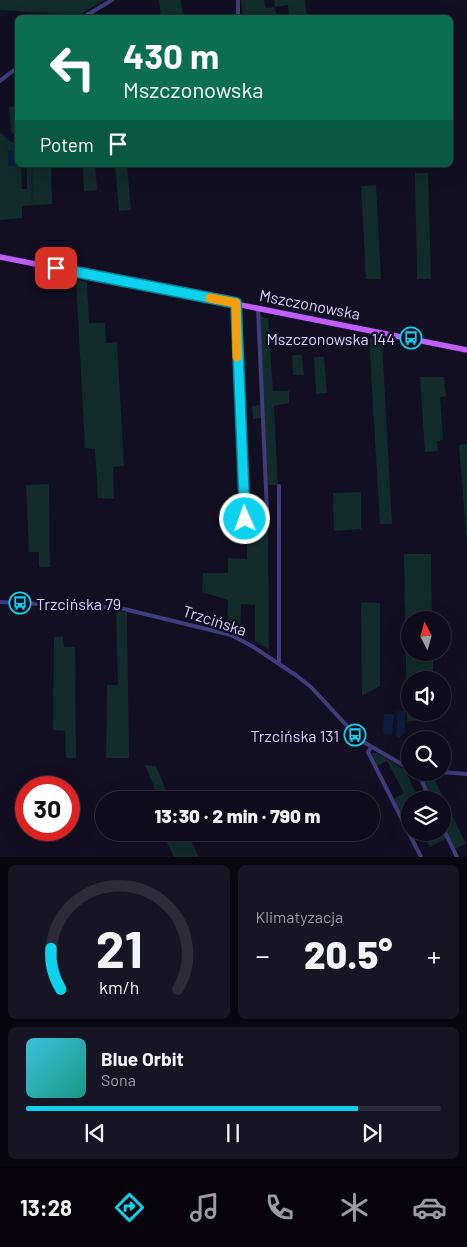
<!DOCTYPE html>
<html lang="pl">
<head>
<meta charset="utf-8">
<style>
	body { margin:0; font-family:Barlow,sans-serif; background:#171423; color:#f1f3f6; height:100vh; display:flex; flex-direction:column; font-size:19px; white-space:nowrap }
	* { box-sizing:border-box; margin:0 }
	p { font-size:16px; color:#9b9ba2 }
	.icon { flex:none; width:28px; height:28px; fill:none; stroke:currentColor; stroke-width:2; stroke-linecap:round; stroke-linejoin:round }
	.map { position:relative; height:857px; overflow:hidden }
	.drawer { display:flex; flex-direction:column; gap:8px; padding:8px; background:#08060e; flex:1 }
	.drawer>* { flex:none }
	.guide { position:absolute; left:15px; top:15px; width:438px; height:152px; border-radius:8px; box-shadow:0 5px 20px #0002,0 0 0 1px #2e2b39; background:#0b6e4f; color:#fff; overflow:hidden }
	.needle { width:32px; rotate:354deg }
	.buttons { position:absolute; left:401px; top:611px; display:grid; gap:10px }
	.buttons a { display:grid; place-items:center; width:50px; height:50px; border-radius:50%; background:#0e0b1a; box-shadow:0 5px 20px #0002,0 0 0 1px #2e2b39; font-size:25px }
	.speed { position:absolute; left:15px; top:776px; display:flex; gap:10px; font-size:25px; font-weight:700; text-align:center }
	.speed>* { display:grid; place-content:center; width:65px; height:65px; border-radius:50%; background:#0e0b1a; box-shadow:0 5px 20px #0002,0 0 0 1px #2e2b39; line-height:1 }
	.speed .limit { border:8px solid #d22; background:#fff; color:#111 }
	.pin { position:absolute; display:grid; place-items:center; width:42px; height:42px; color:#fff; margin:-21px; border-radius:10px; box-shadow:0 2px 8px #0006 }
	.me { position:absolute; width:55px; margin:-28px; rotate:358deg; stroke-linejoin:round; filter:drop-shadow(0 0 4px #0008) }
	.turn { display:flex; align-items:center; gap:18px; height:105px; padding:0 25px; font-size:22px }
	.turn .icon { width:65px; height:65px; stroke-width:2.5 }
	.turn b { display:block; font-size:35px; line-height:42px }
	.then { display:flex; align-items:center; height:48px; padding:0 25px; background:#0003; gap:10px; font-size:19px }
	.big { font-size:38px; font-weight:800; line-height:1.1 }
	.drawer .tile { flex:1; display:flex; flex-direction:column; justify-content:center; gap:8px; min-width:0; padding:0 18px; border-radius:8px; background:#171423 }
	.drawer .dial { align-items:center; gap:0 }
	.dial svg { height:130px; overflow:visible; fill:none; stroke:#2e2b39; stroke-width:7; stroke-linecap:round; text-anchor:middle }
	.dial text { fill:#f1f3f6; stroke:none }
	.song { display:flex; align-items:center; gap:15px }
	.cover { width:60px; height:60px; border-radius:8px; background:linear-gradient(135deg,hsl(190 70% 55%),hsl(170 70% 35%)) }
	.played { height:5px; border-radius:2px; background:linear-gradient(90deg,#0cd2ee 80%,#2e2b39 80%) }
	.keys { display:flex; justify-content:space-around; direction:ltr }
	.heat { display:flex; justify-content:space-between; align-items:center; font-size:28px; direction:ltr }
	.drawer .tiles { flex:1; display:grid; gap:8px; grid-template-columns:1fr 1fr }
	.tile:last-child { grid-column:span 2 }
	.trip { position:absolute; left:95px; top:791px; width:285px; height:50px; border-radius:25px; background:#0e0b1a; box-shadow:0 5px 20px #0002,0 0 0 1px #2e2b39; font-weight:800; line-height:50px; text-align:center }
	.tabs { display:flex; height:80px; justify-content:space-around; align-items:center; background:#06040a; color:#9b9ba2 }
	.tabs .icon { width:35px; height:35px }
	.tabs .active { color:#0cd2ee }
	.tabs b { font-size:22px; color:#f1f3f6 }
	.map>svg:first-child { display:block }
	.green { fill:#122b2b }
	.water { fill:#0c1d3d }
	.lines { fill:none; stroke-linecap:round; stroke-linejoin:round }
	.stream { stroke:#0c1d3d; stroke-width:1 }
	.street { stroke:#403c7e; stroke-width:4 }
	.primary { stroke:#c25ef7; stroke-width:5.5 }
	.route-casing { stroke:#08889b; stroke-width:12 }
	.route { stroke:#0cd2ee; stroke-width:9 }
	.slow { stroke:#f59e0b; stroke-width:9 }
	.labels { text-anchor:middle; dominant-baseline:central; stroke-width:5; stroke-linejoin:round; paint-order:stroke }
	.street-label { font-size:16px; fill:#d7d1fd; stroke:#120f22 }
	.poi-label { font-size:16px; fill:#d7d1fd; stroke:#120f22; text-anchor:end }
</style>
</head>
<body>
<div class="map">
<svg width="467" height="857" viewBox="0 0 467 857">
	<rect width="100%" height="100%" fill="#120f22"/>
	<g class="green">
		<path d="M0,0H105L79,15L0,10Z"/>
		<path d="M159,0H181L183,17H161Z"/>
		<path d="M241,0H264L266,8L275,7L274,0H305L307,17H289L288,5L275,7L277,17H243Z"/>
		<path d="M17,106H18L17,135L11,133L9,107Z"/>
		<path d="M0,133L17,146L18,165H21L22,189H27V165H51L52,204L22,206V218L0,220Z"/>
		<path d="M83,165H95L97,190L84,191Z"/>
		<path d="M115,165H127L131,210L119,211Z"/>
		<path d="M415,173H428L431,279H417Z"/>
		<path d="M376,185L381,279H366L361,186Z"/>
		<path d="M76,280L87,282L89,323H105L106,343L117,342L124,466L113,467L114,499L98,498L95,449L85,448Z"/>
		<path d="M258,316L268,318L273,391H289V403L274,406L278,485H268Z"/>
		<path d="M369,338L382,341L392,524H380Z"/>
		<path d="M292,355H302L304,375H293Z"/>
		<path d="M314,357H324L327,393L316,394Z"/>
		<path d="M420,377H444L446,396L440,397L443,440L437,441L438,451L425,452Z"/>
		<path d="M260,405L261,418L253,419L252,406Z"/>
		<path d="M467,444V544L459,445Z"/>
		<path d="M49,484L50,567H39V552H29L26,485Z"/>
		<path d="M361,492V529L334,531L333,493Z"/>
		<path d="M268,530L269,650L255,641V605L241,604L240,635L227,630L228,600L202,592L203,573H228V558L247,559V531Z"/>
		<path d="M404,554H431L432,620H410V652L433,653V680H410V712L434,713V720L407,721Z"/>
		<path d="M361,602L380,603V686L362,696Z"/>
		<path d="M116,611L127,612L129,758H106L107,685H118Z"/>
		<path d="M63,636L64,647H75L76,758H66L65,731L53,730L54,637Z"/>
		<path d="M372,753H377L405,770L419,800H410V807L399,812L394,798L404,793L387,761L377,766Z"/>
		<path d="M145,765L156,766L170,800H151L158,796Z"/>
		<path d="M416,773L433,776L466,844L455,849L449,837L430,847L423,833L442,832V800H429Z"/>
		<path d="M162,833H187L199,857H174Z"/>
	</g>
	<g class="water">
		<path d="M8,150L14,151V166H8Z"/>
		<path d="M398,711H405V732L399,738L396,736Z"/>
		<path d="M384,714H394L392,734H385L383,730Z"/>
	</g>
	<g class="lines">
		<g class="stream">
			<path d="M0,132L18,144"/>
			<path d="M32,165V201"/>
			<path d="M0,254L430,339"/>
		</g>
		<g class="street">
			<path d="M82,18L112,0"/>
			<path d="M238,18V0"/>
			<path d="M0,81L18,67"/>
			<path d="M236,303L245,519"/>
			<path d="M258,308L267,511L265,513"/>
			<path d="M0,602L120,608L231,635L252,646L297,676L311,687L360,740L410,769"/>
			<path d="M279,663V486"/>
			<path d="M371,747L368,752L421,857"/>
			<path d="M418,772L430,800"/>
			<path d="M442,772L467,774"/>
			<path d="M442,826L457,857"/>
		</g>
		<path class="primary" d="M0,257L467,350"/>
	</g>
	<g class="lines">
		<g class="route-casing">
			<path id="route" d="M56,268L236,303L245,519"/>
		</g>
		<use href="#route" class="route"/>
		<path class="slow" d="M210,298L236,303L237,357"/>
	</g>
	<defs>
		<g id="bus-ring" transform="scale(1.125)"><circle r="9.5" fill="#120f22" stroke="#0cd2ee" stroke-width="1.5"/><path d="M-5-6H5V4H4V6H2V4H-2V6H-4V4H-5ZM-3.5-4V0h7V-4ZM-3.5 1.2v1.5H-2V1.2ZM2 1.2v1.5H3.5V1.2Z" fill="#0cd2ee"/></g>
	</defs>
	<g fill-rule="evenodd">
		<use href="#bus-ring" x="411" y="338"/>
		<use href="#bus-ring" x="20" y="603"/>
		<use href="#bus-ring" x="355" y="735"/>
	</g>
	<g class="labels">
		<g class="street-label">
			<text transform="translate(310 304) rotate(11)">Mszczonowska</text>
			<text transform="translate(215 620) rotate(18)">Trzcińska</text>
		</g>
		<g class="poi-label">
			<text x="395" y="338">Mszczonowska 144</text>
			<text x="36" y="603" text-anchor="start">Trzcińska 79</text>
			<text x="339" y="735">Trzcińska 131</text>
		</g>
	</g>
</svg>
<div class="buttons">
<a><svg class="needle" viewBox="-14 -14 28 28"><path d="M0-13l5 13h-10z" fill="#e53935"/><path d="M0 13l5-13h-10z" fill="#9b9ba2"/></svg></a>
<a><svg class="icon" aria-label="sound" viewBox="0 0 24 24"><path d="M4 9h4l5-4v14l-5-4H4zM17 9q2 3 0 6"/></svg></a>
<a><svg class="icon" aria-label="search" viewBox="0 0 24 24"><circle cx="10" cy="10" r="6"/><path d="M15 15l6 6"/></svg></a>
<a><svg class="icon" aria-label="layers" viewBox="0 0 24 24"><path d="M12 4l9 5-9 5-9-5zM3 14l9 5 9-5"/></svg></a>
</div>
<div class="speed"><div class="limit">30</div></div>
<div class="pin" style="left:56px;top:268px;background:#d93025"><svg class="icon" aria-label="arrive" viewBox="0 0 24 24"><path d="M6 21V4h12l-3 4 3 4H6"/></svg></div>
<svg class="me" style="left:245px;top:519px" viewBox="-20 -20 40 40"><circle r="17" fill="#0cd2ee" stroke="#fff" stroke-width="3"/><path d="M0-11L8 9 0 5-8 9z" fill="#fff"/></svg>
<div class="trip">13:30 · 2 min · 790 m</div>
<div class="guide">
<div class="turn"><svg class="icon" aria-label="left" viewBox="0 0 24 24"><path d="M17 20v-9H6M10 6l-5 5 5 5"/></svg><div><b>430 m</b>Mszczonowska</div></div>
<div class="then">Potem<svg class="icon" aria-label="arrive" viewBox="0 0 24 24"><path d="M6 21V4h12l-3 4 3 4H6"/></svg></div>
</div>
</div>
<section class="drawer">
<div class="tiles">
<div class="tile dial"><svg viewBox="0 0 100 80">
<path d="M14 69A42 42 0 1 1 86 69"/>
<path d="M14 69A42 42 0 0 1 8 44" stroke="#0cd2ee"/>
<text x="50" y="56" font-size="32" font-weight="700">21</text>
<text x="50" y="72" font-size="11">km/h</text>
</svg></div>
<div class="tile"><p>Klimatyzacja</p>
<div class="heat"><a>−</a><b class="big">20.5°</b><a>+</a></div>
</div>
<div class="tile">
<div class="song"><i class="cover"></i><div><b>Blue Orbit</b><p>Sona</p></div></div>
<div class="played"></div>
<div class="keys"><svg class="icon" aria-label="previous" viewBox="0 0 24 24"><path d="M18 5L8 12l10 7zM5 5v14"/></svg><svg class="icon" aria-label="pause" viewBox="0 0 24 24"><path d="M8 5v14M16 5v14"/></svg><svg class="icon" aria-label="next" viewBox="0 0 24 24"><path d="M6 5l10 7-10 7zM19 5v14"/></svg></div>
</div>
</div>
</section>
<nav class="tabs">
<b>13:28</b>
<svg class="icon active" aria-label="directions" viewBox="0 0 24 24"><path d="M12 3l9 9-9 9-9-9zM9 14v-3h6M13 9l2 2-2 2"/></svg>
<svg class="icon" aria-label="music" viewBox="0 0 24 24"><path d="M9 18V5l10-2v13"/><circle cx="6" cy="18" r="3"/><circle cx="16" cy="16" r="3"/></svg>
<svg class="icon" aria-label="phone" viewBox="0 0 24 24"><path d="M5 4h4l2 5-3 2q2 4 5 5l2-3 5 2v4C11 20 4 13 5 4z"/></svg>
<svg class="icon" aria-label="climate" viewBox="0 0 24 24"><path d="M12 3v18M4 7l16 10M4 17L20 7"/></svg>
<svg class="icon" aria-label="car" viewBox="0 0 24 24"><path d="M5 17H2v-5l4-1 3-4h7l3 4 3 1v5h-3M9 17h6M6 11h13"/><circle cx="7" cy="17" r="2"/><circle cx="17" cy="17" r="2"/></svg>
</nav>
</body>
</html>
